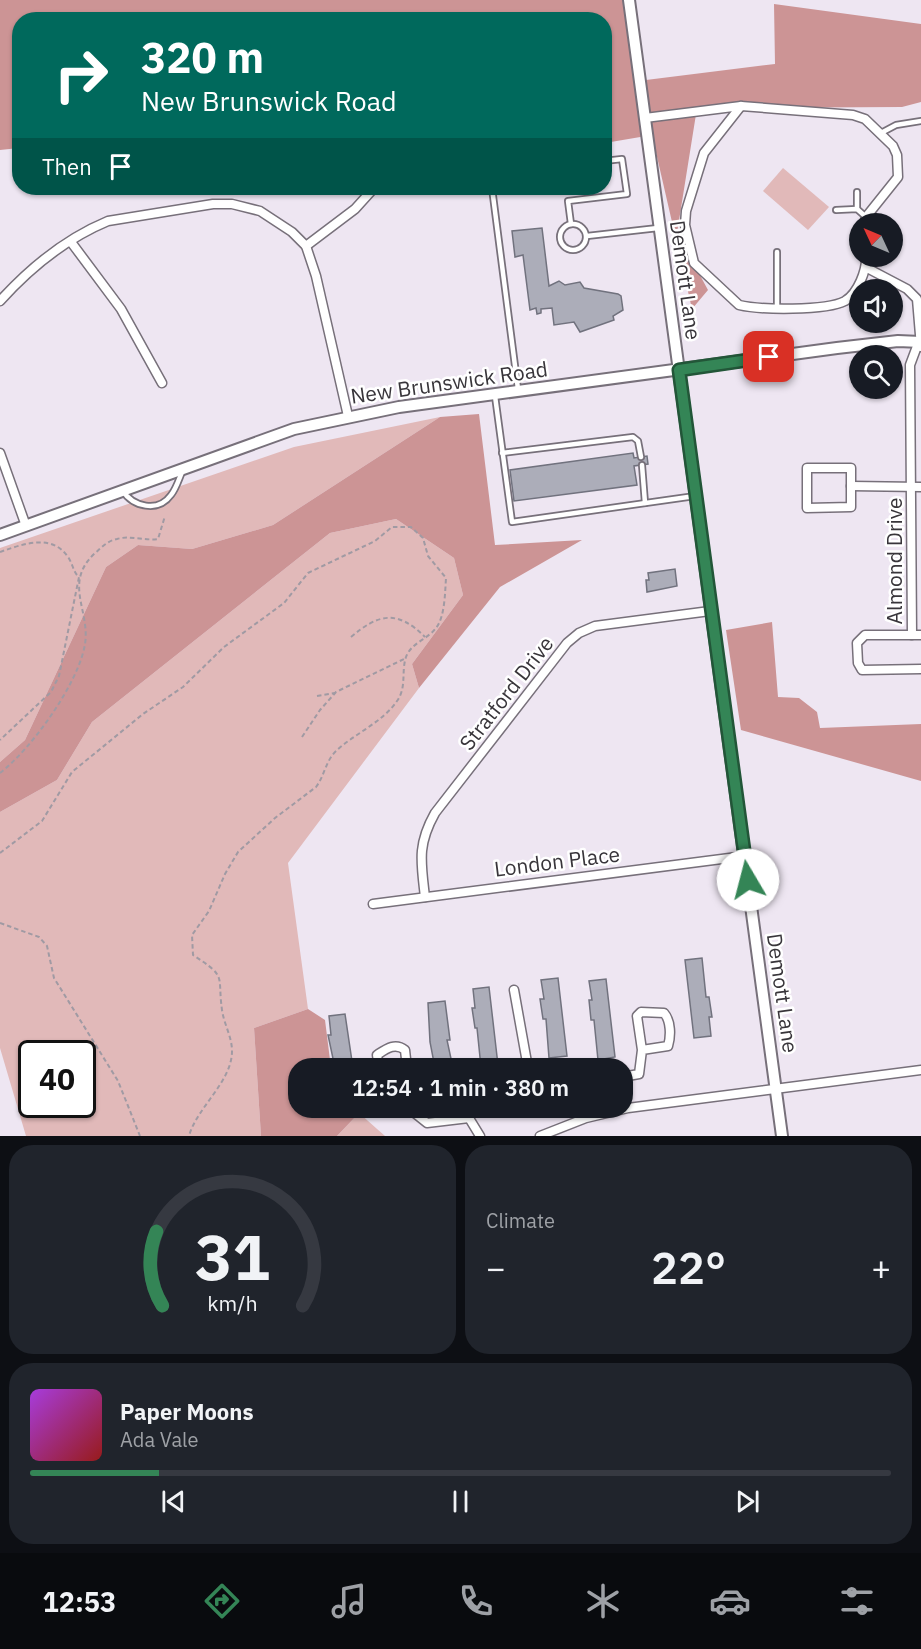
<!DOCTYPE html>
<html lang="en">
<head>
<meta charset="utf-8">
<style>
	body { margin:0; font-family:"IBM Plex Sans",sans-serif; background:#20242c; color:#f1f3f6; height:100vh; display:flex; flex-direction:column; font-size:22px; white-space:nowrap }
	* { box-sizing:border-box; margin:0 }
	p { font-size:20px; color:#9ea1a6 }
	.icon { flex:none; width:33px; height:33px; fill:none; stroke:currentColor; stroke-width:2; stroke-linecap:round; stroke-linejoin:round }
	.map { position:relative; height:1136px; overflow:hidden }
	.details { display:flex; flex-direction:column; gap:9px; padding:9px; background:#0d0f14; flex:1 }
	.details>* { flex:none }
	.top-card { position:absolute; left:12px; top:12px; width:600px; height:183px; border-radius:24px; box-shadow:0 2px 4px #0004; background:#00695c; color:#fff; overflow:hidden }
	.needle { width:39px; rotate:314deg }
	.controls { position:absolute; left:849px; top:213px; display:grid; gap:12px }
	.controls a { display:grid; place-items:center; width:54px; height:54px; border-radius:50%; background:#171b24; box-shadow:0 2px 4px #0004; font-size:30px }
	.speed { position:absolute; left:18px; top:1040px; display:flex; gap:12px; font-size:30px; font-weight:700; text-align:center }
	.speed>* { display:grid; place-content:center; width:78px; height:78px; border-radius:50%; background:#171b24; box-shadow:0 2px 4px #0004; line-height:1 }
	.speed .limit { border:3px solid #111; border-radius:9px; background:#fff; color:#111 }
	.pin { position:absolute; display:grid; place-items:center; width:51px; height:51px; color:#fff; margin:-26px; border-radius:12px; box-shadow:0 3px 9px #0006 }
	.me { position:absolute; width:66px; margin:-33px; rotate:352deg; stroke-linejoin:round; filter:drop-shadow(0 0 4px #0008) }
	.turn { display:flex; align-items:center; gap:21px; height:126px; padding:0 30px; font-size:27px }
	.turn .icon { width:78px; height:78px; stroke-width:2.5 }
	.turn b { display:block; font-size:42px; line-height:51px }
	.then { display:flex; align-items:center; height:57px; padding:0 30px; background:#0003; gap:12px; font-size:22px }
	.big { font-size:45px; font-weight:600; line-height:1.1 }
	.details .widget { flex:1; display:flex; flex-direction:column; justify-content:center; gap:9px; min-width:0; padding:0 21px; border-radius:24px; background:#20242c }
	.details .dial { align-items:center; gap:0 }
	.dial svg { height:156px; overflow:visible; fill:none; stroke:#363941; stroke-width:7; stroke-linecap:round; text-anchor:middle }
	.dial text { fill:#f1f3f6; stroke:none }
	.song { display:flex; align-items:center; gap:18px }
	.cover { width:72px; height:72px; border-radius:9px; background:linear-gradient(135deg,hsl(280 70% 55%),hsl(0 70% 35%)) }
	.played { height:6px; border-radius:3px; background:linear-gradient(90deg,#348556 15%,#363941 15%) }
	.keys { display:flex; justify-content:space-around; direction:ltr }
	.heat { display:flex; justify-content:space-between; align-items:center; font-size:33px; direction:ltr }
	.details .tiles { flex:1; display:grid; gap:9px; grid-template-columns:1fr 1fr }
	.widget:last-child { grid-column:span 2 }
	.trip { position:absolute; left:288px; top:1058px; width:345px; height:60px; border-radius:24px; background:#171b24; box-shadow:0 2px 4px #0004; font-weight:600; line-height:60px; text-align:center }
	.tabs { display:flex; height:96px; justify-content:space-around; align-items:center; background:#090b0e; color:#9ea1a6 }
	.tabs .icon { width:42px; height:42px }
	.tabs .on { color:#348556 }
	.tabs b { font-size:27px; color:#f1f3f6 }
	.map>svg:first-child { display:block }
	.green { fill:#e1b9b9; fill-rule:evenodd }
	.forest { fill:#cc9495 }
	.building { fill:#acadb9; stroke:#71727e; stroke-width:1.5 }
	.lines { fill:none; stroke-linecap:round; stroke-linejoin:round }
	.service-casing { stroke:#77707a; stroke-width:8 }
	.minor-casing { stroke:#77707a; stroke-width:11 }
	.tertiary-casing { stroke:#77707a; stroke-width:14 }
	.path { stroke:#a09aa3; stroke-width:2; stroke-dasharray:4.5 3; stroke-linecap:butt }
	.service { stroke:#fff; stroke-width:4.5 }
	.minor { stroke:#fff; stroke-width:8 }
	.tertiary { stroke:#fff; stroke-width:10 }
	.route-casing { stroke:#225638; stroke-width:15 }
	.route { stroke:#348556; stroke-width:10 }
	.labels { text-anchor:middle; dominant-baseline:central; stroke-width:5; stroke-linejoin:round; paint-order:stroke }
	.street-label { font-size:21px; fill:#38353a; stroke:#fff }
</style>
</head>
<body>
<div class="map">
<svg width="921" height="1136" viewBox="0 0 921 1136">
	<rect width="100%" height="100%" fill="#eee6f2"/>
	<g class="green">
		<path d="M783,168L829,207L808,230L763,191Z"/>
		<path d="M440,417L273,525L192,549L138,545L106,567L25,740L0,762V548L294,447Z"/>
		<path d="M396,519L454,558L463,595L412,664L419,688L288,863L308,1009L254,1028L261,1136H26L0,1048V812L57,780L92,722L330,533ZM32,1053H82V1104H32Z"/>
		<path d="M359,1113L385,1136H337Z"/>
	</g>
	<g class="forest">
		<path d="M0,0H633L646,80L775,64L774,4L921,24V102L902,107L697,108L677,233L708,290L692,309L652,135L605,143L604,20H20L19,148L0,150Z"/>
		<path d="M479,414L495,545L582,540L500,587L419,688L412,664L463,595L454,558L396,519L330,533L92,722L57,780L0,812V762L25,740L106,567L138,545L192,549L273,525L440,417Z"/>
		<path d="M772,622L778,697L799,698L817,712L820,728L921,724V781L741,730L726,630Z"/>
		<path d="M308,1009L325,1020L331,1068H298V1107H347L359,1113L337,1136H261L254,1028Z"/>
	</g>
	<g class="building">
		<path d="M542,228L549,286L559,281L565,285L580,282L584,288L618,294L621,296L623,310L613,316L614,320L580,332L574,322L554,325L552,308L541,309V313L537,314L536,308L530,310L523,255L515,257L512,231Z"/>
		<path d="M633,453L634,458L647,456L648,464L634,466L637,485L514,501L510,470Z"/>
		<path d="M675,569L677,586L647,592L646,580H649L648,573Z"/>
		<path d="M702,958L706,997H709L712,1017H709L711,1036L694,1038L685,960Z"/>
		<path d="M558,978L567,1056L549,1058L546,1019H543L540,999H544L541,980Z"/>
		<path d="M606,979L615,1057L598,1060L594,1020H591L589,1000H592L589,981Z"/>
		<path d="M489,987L498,1065L481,1067L477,1028H475L472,1008H475L473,989Z"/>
		<path d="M445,1001L450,1040H447L453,1068H435L430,1042L428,1003Z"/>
		<path d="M345,1014L353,1068H335L328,1035H331L329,1016Z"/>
	</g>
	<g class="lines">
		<g class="service-casing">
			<g id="service">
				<path d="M881,133L896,125L921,121"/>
				<path d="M492,188L518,389"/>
				<path d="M857,209V192"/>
				<path d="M836,210L857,209L866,217"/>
				<circle cx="573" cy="237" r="13"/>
				<path d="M571,224L568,201L627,194L622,159L604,161"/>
				<path d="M587,236L658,228"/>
				<path d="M777,307V252"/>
				<path d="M495,396L512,522L695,496"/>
				<path d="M502,453L633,437L638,441L641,457"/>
				<path d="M642,465L645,503"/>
				<path d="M122,490C133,507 158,513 171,495C176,489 179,479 182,472"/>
			</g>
		</g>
		<g class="minor-casing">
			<g id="minor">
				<path d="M741,106L704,153L686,211L685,225L694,263L739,305C760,310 826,311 845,301C858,293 867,270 866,256"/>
				<path d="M645,118L741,106L853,115L865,119L893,146L897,155L898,177L866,217L864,224"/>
				<path d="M71,242L121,309L162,383"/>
				<path d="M306,246L355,209L374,188"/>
				<path d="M867,268L907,289L917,299L921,347"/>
				<path d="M0,301C29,269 67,238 108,221L213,204H232L260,211L292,232L306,246L316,276L348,416"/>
				<path d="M0,453L26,526"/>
				<path d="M807,468H851V507L807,508Z"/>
				<path d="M851,486L921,487"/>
				<path d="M912,635L910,365L919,341"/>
				<path d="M921,635H865L857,643L858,663L862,670L921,669"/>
				<path d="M425,897C421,862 417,845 435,813L567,643L579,633L595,626L710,611"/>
				<path d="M373,904L745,856"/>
				<path d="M514,990L528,1068"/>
				<path d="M379,1068L377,1055C386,1049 395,1042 405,1050L407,1068"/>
				<path d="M622,1077L639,1074L642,1050L637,1016L641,1012L664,1013C671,1021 671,1036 668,1046L642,1050"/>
				<path d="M407,1107L427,1123L469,1118"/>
				<path d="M469,1107V1118L480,1136"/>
				<path d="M540,1136L586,1118L628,1108L921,1070"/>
			</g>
		</g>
		<g class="tertiary-casing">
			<g id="tertiary">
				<path d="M629,0L782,1136"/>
				<path d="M0,535L294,429L399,407L837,348L898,341L921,342"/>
			</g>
		</g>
		<g class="path">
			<path d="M0,552C23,544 52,533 68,557C73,564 73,572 79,577L59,676L51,692L0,740"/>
			<path d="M351,637C378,614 397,609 425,637"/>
			<path d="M317,696L335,693"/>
			<path d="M302,737L320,710L336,692L406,658"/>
			<path d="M0,773C31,749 75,688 84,649C93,613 62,585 94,554C101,548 107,541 117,539C130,535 144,541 158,539L165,516"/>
			<path d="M0,853L42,821L72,772L143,714L183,687L224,647L284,603L308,573L375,541L392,527H411L423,538L428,556L446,578C445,592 445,617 436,628C428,639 411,643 406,657C401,672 407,687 397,701C383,722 354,734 336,751C325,762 325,775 316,787L275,818L238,852L225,874L209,911L192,935L193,955C228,978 217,974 222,1010C224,1024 232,1037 232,1051C232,1082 197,1107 189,1136"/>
			<path d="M0,923L39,937L47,946L54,978L118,1081L140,1136"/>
		</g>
		<use href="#service" class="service"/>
		<use href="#minor" class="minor"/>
		<use href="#tertiary" class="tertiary"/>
	</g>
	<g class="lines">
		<g class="route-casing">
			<path id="route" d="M748,880L679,370L769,357"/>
		</g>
		<use href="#route" class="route"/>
	</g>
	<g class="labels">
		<g class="street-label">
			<text transform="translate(686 280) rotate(82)">Demott Lane</text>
			<text transform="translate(449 382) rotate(-8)">New Brunswick Road</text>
			<text transform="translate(894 561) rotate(-90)">Almond Drive</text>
			<text transform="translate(506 693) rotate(-52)">Stratford Drive</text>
			<text transform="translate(557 861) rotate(-7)">London Place</text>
			<text transform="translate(783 993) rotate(82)">Demott Lane</text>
		</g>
	</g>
</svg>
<div class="controls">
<a><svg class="needle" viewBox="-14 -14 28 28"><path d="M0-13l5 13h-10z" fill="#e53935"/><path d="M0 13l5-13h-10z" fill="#9ea1a6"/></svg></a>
<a><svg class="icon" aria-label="sound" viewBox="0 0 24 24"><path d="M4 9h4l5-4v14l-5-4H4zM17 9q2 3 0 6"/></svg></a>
<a><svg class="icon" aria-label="search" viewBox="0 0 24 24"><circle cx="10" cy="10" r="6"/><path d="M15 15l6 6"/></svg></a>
</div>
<div class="speed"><div class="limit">40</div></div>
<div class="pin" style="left:769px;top:357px;background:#d93025"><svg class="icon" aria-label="arrive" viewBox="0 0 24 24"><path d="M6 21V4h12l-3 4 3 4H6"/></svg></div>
<svg class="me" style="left:748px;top:880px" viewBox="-20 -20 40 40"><circle r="19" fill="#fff"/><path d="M0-13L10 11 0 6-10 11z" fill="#348556"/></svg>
<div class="trip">12:54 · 1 min · 380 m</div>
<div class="top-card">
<div class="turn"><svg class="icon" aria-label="right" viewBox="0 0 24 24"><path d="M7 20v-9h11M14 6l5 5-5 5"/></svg><div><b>320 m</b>New Brunswick Road</div></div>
<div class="then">Then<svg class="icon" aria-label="arrive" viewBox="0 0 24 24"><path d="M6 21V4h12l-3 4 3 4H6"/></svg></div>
</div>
</div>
<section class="details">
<div class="tiles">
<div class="widget dial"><svg viewBox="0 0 100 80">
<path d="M14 69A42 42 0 1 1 86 69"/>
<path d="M14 69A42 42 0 0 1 11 31" stroke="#348556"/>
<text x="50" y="56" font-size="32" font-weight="700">31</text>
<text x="50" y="72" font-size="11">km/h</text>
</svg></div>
<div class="widget"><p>Climate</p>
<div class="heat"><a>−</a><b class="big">22°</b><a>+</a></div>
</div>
<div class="widget">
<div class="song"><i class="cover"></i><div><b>Paper Moons</b><p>Ada Vale</p></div></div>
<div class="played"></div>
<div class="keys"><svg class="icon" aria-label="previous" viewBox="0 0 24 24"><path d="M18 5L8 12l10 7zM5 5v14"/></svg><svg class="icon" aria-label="pause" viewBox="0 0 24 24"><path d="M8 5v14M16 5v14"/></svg><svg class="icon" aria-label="next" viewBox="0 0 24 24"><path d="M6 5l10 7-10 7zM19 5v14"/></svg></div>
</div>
</div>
</section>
<nav class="tabs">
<b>12:53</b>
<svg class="icon on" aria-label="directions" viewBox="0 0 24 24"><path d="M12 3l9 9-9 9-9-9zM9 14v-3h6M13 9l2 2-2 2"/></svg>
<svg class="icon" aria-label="music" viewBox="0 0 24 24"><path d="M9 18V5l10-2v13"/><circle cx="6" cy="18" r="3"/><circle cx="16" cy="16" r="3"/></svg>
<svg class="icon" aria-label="phone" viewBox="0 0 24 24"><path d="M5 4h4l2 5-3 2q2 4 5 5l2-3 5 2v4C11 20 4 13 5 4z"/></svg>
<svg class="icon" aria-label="climate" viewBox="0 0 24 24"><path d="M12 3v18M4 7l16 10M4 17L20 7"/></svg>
<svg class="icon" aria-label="car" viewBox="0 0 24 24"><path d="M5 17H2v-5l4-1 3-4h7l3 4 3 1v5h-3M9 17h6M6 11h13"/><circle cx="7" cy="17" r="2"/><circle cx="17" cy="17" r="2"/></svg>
<svg class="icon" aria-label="filters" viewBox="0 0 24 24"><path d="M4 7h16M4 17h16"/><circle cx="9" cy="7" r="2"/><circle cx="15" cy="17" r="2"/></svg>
</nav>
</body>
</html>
